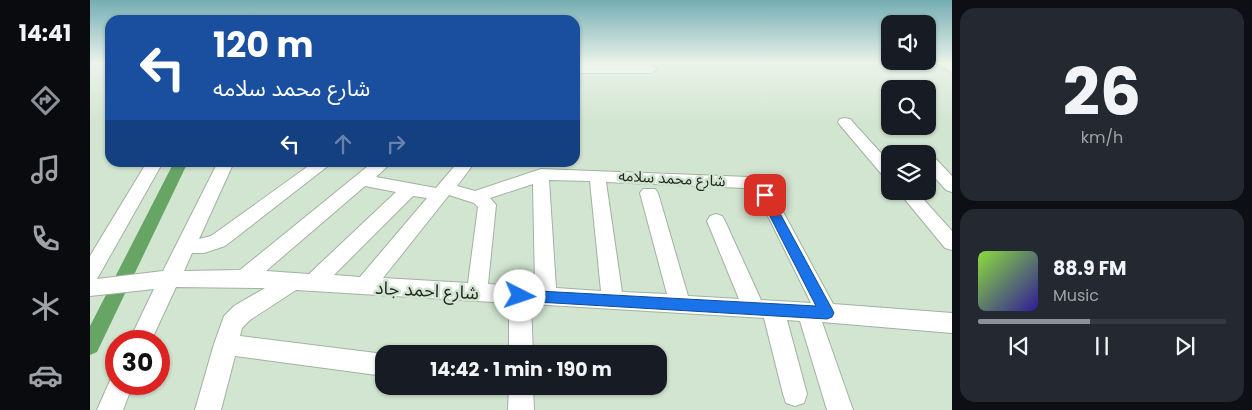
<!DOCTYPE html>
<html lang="en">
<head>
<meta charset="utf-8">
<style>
	body { margin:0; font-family:Poppins,"Noto Sans Arabic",sans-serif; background:#242831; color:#f1f3f6; height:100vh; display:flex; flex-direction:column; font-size:19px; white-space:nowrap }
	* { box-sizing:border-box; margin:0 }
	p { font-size:16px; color:#9ea1a6 }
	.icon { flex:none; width:28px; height:28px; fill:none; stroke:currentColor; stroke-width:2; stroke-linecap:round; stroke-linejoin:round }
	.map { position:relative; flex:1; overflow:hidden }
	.panel { display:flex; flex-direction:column; gap:8px; padding:8px; background:#0d0f14; width:300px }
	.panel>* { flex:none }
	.hud { position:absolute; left:15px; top:15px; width:475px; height:152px; border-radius:15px; box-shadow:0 1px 4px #0004; background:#1a4fa0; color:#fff; overflow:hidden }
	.fabs { position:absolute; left:791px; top:15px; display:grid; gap:10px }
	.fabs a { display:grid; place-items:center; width:55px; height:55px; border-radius:10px; background:#171b24; box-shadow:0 1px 4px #0004; font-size:25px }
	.speed { position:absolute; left:15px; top:330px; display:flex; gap:10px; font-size:25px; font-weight:700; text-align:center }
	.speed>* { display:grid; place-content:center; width:65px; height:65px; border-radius:50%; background:#171b24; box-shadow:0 1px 4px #0004; line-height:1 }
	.speed .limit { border:8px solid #d22; background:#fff; color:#111 }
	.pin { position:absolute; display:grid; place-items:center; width:42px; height:42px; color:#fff; margin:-21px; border-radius:10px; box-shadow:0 2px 8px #0006 }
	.me { position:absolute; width:55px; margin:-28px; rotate:94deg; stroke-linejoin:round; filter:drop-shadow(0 0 4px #0008) }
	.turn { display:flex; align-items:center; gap:18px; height:105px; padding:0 25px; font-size:22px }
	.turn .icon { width:65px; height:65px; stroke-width:2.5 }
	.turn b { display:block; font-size:35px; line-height:42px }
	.lanes { display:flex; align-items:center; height:48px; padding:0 25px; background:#0003; justify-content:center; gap:25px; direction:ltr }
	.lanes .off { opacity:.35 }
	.panel .tile { flex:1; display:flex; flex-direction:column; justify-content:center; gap:8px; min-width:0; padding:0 18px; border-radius:15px; background:#242831 }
	.panel .dial { align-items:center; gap:0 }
	.dial b { font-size:65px; line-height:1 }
	.song { display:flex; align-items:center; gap:15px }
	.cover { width:60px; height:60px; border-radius:8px; background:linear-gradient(135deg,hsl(90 70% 55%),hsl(250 70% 35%)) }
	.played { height:5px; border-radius:2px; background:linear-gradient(90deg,#8c9099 45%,#363941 45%) }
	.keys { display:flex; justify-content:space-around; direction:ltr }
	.trip { position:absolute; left:285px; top:345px; width:292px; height:50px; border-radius:15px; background:#171b24; box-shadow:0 1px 4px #0004; font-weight:700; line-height:50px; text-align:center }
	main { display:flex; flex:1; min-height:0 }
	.tabs { display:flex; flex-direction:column; width:90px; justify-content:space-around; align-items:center; background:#090b0e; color:#9ea1a6 }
	.tabs .icon { width:35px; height:35px }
	.tabs .on { color:#8c9099 }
	.tabs b { font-size:22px; color:#f1f3f6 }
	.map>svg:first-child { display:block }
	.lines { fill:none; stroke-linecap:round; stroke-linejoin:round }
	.canal { fill:#67a564; fill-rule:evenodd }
	.minor-casing { stroke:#a1b3a0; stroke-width:2 }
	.minor { fill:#fff; fill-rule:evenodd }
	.route { fill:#1a73e8; stroke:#114b97 }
	.labels { text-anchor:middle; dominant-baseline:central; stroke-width:5; stroke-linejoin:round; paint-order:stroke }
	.street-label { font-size:15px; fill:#222821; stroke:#d2e5d1 }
	.near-street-label { font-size:18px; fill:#222821; stroke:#d2e5d1 }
</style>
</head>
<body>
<main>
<nav class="tabs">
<b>14:41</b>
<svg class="icon on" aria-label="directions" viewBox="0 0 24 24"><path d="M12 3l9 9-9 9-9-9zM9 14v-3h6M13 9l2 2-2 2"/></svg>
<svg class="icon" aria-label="music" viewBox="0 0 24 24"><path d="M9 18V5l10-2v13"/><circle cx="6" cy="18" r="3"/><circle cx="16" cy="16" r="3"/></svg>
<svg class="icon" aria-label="phone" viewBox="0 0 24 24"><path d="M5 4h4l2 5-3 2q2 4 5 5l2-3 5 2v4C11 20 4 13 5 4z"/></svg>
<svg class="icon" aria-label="climate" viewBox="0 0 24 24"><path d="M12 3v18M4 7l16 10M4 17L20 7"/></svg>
<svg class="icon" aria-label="car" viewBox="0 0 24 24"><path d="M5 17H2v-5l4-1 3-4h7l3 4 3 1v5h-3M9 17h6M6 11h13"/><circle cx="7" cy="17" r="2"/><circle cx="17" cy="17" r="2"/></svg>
</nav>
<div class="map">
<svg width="862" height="410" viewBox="0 0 862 410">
	<rect width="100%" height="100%" fill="#d2e5d1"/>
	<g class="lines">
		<path class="canal" d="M84,162H98L7,352L0,355V326Z"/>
		<g class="minor-casing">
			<g id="minor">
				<path d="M850,64H862V73Z"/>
				<path d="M485,65H561L567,69L561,73H485Z"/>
				<path d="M755,118L760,119L800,163V178L794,177L750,125L748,122L750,119Z"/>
				<path d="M838,156L844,157L862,176V192L856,190L838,170Z"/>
				<path d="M57,162H73L7,279L73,271L128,162H144L109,239L121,236L224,162H243L135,246L114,253H102L94,271L150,270L283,162H302L286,177L346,188L368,162H385L367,186L385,191L451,169L659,177L675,185L685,197L743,304L862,313V333L732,322L763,410H737L710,321L697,320L717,394L714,403L705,406L696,403L693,394L674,318L441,304L443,354H419V303L206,290L160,320L152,328L150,336L294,354V376L145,356L131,410H105L124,344L134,316L144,306L175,288L86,287L61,341H39L64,289L0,296V256ZM459,180L500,181L511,291L466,288ZM516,182L655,188L663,193L672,204L721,303L671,300L635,221L632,216L626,214L620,216L617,221L649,299L598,296L568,193L565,189H553L550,193L577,294L532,292ZM443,184L445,287L398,284L406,205L400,198ZM275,186L306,192L219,274L176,271ZM359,195L384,203L388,207L378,283L293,278ZM323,196L337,198L270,277L244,275Z"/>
				<path d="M808,191H826L862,231V250L855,248Z"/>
				<path d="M26,374V384H43L33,410H7L22,376Z"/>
				<path d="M419,386H443L444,410H418Z"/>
			</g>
		</g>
		<use href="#minor" class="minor"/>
	</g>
	<linearGradient id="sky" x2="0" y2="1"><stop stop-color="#74aeb3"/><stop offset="0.52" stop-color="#ebf3ea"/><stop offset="1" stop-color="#ebf3ea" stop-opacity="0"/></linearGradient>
	<rect width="862" height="122" fill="url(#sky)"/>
	<path class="route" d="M675,191L680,195L742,309L744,313L742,317L737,319L430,301L425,300L423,296L425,291L430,290L726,306L669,195Z"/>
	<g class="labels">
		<g class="street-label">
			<text transform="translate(582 178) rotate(3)">شارع محمد سلامه</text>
		</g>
		<g class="near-street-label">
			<text transform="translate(337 290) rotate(3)">شارع احمد جاد</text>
		</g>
	</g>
</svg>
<div class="fabs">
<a><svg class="icon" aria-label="sound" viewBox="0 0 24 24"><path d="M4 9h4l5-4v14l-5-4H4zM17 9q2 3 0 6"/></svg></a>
<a><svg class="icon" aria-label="search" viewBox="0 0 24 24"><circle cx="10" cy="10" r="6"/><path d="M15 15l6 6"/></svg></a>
<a><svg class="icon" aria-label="layers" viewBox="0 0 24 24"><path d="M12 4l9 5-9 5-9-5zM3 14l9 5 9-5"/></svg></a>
</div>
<div class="speed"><div class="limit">30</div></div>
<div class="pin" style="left:675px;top:195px;background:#d93025"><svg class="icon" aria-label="arrive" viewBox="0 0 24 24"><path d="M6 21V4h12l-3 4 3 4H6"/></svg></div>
<svg class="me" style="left:430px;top:296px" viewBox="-20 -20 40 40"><circle r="19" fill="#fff"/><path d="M0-13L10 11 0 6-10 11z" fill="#1a73e8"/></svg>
<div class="trip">14:42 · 1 min · 190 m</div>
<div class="hud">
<div class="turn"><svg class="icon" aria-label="left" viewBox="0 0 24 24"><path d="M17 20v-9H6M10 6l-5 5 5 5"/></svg><div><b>120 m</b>شارع محمد سلامه</div></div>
<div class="lanes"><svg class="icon" aria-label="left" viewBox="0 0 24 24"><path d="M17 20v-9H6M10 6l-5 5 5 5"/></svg><svg class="icon off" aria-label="ahead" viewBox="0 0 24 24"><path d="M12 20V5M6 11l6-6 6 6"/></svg><svg class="icon off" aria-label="right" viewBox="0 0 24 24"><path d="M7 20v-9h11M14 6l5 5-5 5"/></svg></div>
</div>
</div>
<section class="panel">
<div class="tile dial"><b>26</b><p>km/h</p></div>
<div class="tile">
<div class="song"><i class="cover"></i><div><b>88.9 FM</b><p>Music</p></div></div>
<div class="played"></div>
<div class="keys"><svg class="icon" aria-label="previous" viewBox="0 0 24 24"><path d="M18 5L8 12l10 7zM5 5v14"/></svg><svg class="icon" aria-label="pause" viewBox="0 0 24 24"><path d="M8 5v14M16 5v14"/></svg><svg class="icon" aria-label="next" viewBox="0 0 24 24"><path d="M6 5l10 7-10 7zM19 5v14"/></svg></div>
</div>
</section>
</main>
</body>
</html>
